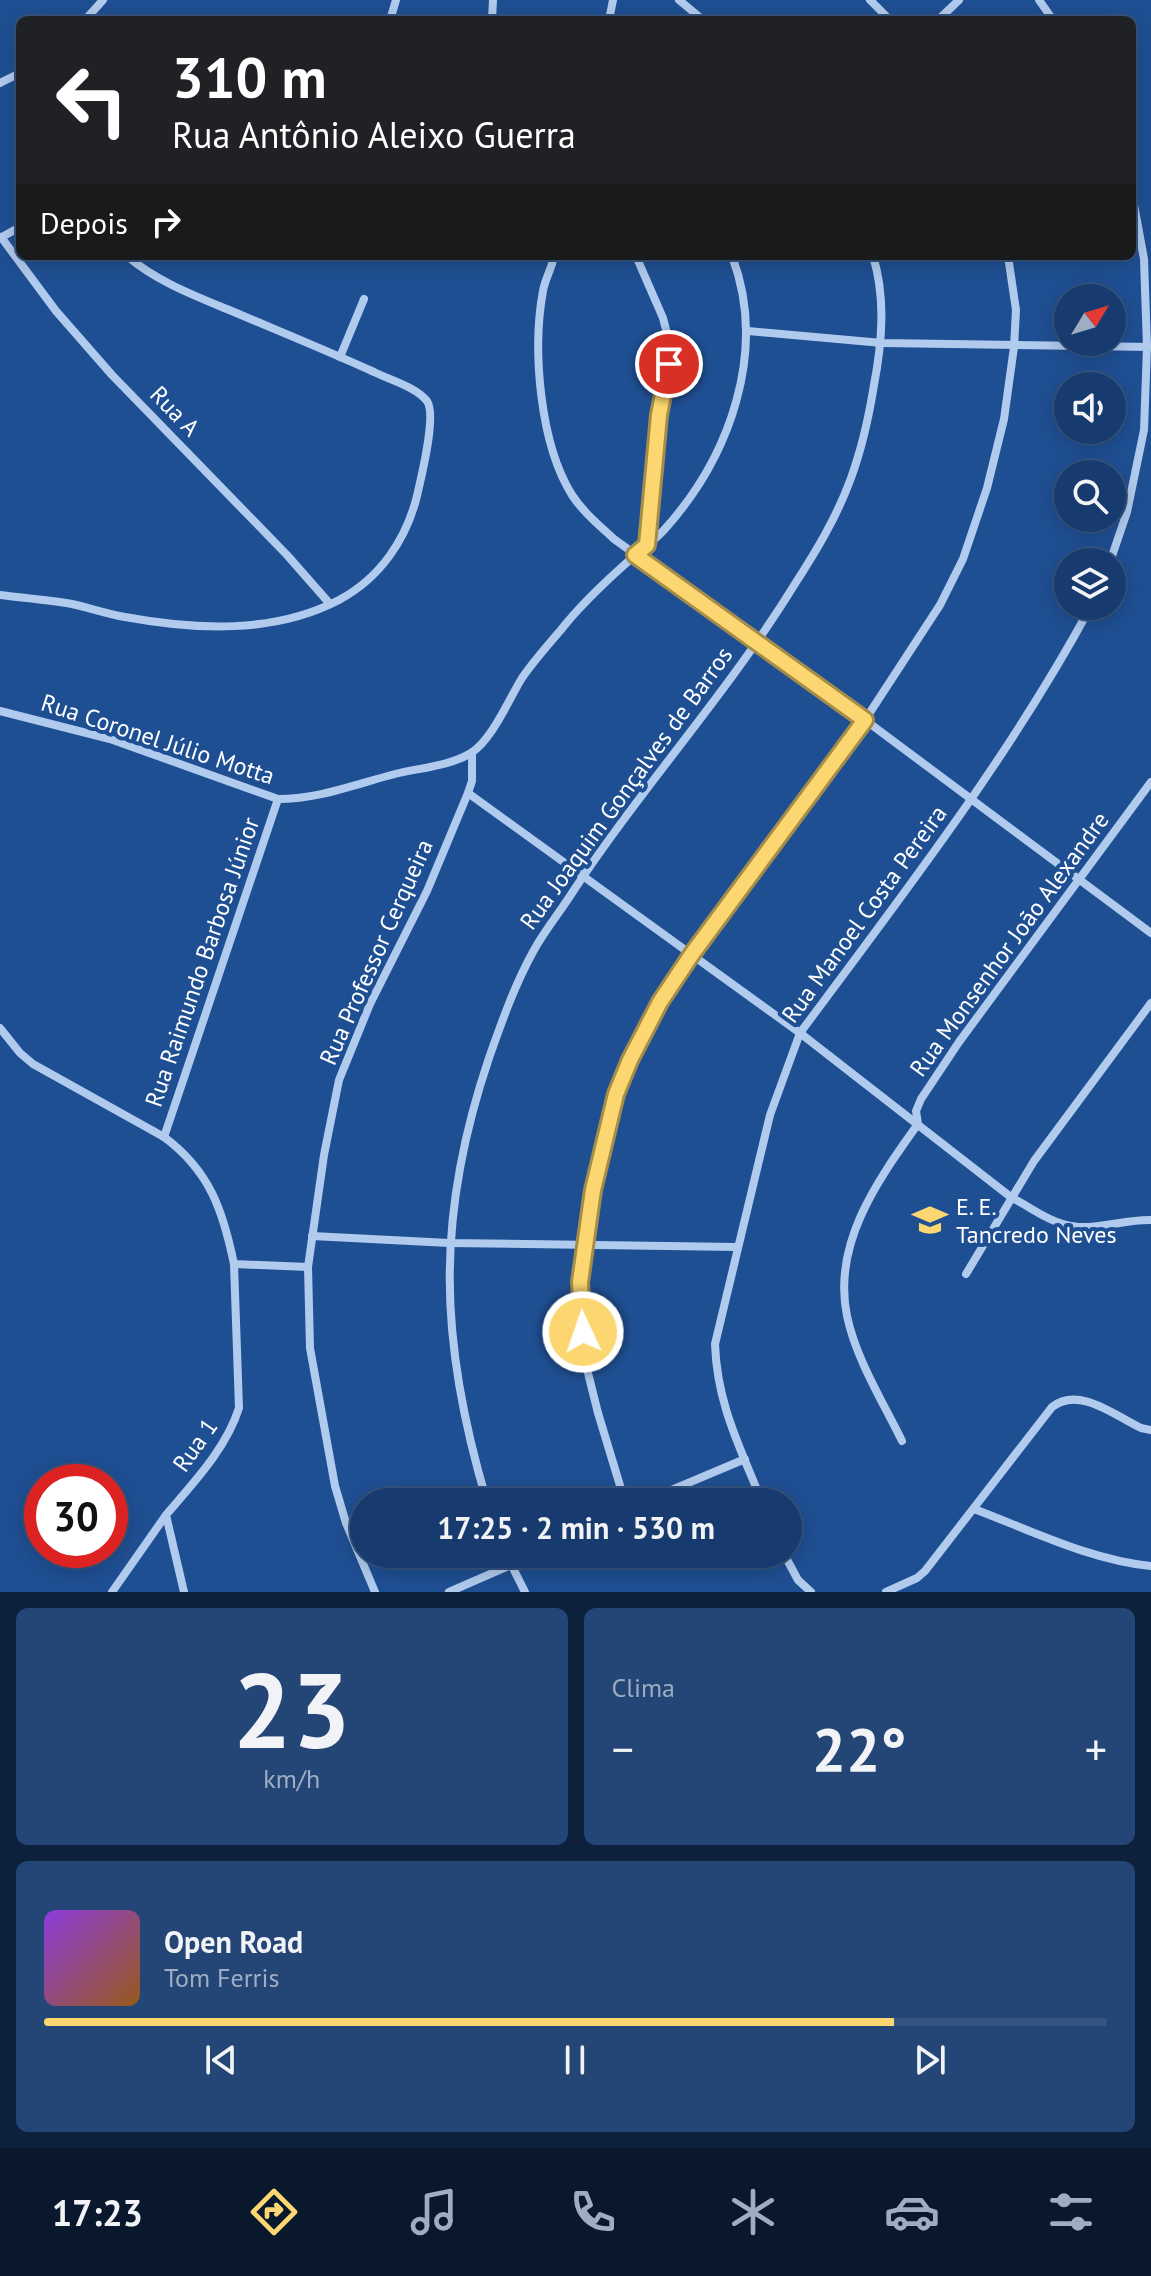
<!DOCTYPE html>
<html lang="pt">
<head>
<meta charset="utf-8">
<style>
	body { margin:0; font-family:"PT Sans",sans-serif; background:#244676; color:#f1f3f6; height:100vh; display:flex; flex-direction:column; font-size:30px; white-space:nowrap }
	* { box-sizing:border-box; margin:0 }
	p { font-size:26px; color:#9eadc2 }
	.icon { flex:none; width:44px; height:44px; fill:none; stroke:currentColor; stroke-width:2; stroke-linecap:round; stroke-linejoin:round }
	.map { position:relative; height:1592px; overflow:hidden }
	.panel { display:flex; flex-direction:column; gap:16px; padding:16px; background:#0d203c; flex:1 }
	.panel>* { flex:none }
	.top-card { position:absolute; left:16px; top:16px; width:1120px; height:244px; border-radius:12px; box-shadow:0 4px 20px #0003,0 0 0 2px #365581; background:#202124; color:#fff; overflow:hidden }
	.needle { width:52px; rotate:52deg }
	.controls { position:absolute; left:1054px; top:284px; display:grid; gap:16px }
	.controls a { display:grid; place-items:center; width:72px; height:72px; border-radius:50%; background:#173b6e; box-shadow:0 4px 20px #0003,0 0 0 2px #365581; font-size:40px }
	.speed { position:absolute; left:24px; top:1464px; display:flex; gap:16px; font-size:40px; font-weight:700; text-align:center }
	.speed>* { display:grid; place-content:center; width:104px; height:104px; border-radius:50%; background:#173b6e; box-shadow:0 4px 20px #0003,0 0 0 2px #365581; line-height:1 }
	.speed .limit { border:12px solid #d22; background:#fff; color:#111 }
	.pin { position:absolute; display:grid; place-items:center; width:68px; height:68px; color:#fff; margin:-34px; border:4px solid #fff; border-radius:50%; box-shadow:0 2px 8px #0007 }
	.me { position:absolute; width:88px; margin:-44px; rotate:357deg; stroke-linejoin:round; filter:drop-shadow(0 0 6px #0008) }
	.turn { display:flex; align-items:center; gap:28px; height:168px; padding:0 24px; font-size:36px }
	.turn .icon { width:104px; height:104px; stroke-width:2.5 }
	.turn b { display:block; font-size:56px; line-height:68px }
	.then { display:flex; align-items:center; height:76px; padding:0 24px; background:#0003; gap:16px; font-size:30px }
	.big { font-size:60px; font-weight:600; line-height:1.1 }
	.panel .widget { flex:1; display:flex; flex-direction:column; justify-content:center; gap:12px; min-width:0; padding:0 28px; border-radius:12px; background:#244676 }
	.panel .dial { align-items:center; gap:0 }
	.dial b { font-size:104px; line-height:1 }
	.song { display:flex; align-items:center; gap:24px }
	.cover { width:96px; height:96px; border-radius:12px; background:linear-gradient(135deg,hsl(270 70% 55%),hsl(30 70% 35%)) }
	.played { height:8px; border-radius:4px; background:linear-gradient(90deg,#fcd771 80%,#365581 80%) }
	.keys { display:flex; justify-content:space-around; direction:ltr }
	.heat { display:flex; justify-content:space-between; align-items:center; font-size:44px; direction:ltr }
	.panel .tiles { flex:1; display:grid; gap:16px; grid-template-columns:1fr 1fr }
	.widget:last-child { grid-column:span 2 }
	.trip { position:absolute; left:350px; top:1488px; width:452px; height:80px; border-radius:40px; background:#173b6e; box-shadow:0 4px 20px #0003,0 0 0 2px #365581; font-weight:600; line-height:80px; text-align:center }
	.tab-bar { display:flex; height:128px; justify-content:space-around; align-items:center; background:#09182c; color:#9eadc2 }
	.tab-bar .icon { width:56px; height:56px }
	.tab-bar .active { color:#fcd771 }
	.tab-bar b { font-size:36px; color:#f1f3f6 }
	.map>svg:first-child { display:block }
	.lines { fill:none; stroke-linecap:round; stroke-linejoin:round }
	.minor { stroke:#b1cbee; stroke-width:8 }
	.route-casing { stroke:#a48c49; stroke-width:20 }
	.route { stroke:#fcd771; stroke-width:14 }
	.labels { text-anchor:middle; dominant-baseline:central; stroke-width:8; stroke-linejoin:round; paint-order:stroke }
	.street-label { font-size:24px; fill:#fff; stroke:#1f4f93 }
	.poi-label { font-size:24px; fill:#fff; stroke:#1f4f93; text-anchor:start }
</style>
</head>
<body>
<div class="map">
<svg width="1151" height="1592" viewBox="0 0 1151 1592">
	<rect width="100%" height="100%" fill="#1f4f93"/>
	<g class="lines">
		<g class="minor">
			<path d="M679,0L703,20"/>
			<path d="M870,0L890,20"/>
			<path d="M1039,0L1053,20"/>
			<path d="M85,20L103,0"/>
			<path d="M390,20L396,0"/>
			<path d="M492,20L493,0"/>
			<path d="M609,20L613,0"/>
			<path d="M938,20L959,0"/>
			<path d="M0,83L20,73"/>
			<path d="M1,237L56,311L112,375L287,555L330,604"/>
			<path d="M0,238L20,227"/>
			<path d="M554,256C552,268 545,279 543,291C532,350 540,444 572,495C583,512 599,525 614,539L865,720L1151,933"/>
			<path d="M636,256L663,318L669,341V364L659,415L647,545"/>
			<path d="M748,331L882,343L1151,347"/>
			<path d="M340,357L364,299"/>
			<path d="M1110,562L1127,512L1144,430L1147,347L1144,259L1132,194"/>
			<path d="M0,595C24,598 48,600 72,604C90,608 108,614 125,617C196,630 274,634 339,600C380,578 406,540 417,496C421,478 437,415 427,401C416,387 390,380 374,372C328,351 281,332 234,312C198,297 157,282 127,256"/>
			<path d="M0,711L110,739L278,799C319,799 356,784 395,774C419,768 450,766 471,753C492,740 509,699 522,678C533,662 547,646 560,631C581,604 607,580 632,558C643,548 655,540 664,530C730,457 768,351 732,256"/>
			<path d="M468,793L800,1033L1012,1198C1029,1206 1044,1219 1063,1224C1091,1233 1122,1219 1151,1220"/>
			<path d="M0,1028L20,1053L33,1064L164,1137C210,1171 223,1211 234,1264L308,1267"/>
			<path d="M164,1137L278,799"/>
			<path d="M312,1236L449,1243L737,1247"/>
			<path d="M966,1274L1034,1161L1151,1003"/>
			<path d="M902,1441C883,1402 856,1359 847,1316C832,1243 878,1180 918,1124L916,1111L921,1099L959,1042L1151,782"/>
			<path d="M487,1502C439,1342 435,1217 489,1058C502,1021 515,984 534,950C545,930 560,912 572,893C641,788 727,694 793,587C815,553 837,517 851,478C862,448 869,416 874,385C882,343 886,298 873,256"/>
			<path d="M625,1502L598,1413L584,1357L580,1282L593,1190L616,1094L630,1060L660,1002L865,720L940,605L963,559L987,488L1004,419L1014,347L1016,310L1008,256"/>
			<path d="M643,1502L745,1459"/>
			<path d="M762,1502C740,1447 717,1404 715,1344L770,1115L800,1033C903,894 1009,758 1091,606"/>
			<path d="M974,1509C1030,1530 1090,1560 1151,1566"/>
			<path d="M506,1554L525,1592"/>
			<path d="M784,1554L798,1580L811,1592"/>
			<path d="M112,1592L166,1515"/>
			<path d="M184,1592L166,1515C193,1483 226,1449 239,1408L234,1264"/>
			<path d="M375,1592L346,1523L335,1486L310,1348L308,1267L324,1155L339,1080L370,1004L427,891L468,793L472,781V753"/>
			<path d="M449,1592L536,1554"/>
			<path d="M886,1592L917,1578L925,1571L1052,1407C1079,1386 1114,1415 1141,1428L1151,1430"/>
		</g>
	</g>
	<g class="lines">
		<g class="route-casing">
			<path id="route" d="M583,1332L580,1282L593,1190L616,1094L630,1060L660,1002L692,954L865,720L635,555L647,545L659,415L669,364"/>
		</g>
		<use href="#route" class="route"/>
	</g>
	<defs>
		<g id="school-bare" transform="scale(2.76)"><path d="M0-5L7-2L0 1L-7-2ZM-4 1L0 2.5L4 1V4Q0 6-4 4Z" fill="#fcd771" stroke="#1f4f93" stroke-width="2.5" paint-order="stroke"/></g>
	</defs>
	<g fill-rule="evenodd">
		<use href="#school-bare" x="930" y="1220"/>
	</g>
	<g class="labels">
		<g class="street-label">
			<text transform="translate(175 411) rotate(46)">Rua A</text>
			<text transform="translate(158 739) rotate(18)">Rua Coronel Júlio Motta</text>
			<text transform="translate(626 788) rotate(-54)">Rua Joaquim Gonçalves de Barros</text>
			<text transform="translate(864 914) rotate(-54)">Rua Manoel Costa Pereira</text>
			<text transform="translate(1009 944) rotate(-54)">Rua Monsenhor João Alexandre</text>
			<text transform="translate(376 952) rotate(-66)">Rua Professor Cerqueira</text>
			<text transform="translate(202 962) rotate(-71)">Rua Raimundo Barbosa Júnior</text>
			<text transform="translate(195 1445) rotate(-55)">Rua 1</text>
		</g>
		<g class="poi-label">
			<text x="956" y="1206">E. E.<tspan x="956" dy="28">Tancredo Neves</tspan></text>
		</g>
	</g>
</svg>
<div class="controls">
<a><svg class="needle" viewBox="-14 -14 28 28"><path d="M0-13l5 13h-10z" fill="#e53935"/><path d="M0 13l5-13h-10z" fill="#9eadc2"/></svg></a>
<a><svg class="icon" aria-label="sound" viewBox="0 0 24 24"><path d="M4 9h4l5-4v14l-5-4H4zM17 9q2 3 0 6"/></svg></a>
<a><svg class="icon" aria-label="search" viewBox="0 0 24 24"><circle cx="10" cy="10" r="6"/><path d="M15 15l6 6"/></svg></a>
<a><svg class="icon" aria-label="layers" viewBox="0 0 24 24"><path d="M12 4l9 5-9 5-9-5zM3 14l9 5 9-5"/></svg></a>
</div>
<div class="speed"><div class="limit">30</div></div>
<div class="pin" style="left:669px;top:364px;background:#d93025"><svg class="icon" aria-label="arrive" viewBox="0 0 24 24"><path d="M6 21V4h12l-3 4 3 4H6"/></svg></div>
<svg class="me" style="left:583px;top:1332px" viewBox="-20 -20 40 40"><circle r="17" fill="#fcd771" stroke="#fff" stroke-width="3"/><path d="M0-11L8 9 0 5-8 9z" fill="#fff"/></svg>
<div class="trip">17:25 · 2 min · 530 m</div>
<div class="top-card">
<div class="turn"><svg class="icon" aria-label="left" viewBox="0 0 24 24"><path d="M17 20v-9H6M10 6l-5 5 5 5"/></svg><div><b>310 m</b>Rua Antônio Aleixo Guerra</div></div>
<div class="then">Depois<svg class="icon" aria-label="right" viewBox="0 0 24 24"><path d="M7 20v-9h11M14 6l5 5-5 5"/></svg></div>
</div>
</div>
<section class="panel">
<div class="tiles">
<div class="widget dial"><b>23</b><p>km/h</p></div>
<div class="widget"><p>Clima</p>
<div class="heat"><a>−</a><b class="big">22°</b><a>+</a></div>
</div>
<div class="widget">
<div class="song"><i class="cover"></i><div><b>Open Road</b><p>Tom Ferris</p></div></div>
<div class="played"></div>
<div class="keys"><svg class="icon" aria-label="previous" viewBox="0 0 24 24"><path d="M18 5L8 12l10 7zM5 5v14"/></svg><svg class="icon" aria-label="pause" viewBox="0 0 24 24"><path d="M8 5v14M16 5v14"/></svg><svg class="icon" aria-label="next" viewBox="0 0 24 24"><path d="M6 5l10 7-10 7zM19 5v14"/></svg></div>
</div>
</div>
</section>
<nav class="tab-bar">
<b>17:23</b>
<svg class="icon active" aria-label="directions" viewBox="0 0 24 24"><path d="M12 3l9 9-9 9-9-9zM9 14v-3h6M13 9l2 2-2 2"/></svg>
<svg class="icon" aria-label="music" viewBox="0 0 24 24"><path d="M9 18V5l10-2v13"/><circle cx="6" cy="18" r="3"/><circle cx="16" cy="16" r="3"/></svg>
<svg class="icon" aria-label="phone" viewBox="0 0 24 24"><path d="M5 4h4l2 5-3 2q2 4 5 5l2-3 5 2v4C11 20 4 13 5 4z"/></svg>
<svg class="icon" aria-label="climate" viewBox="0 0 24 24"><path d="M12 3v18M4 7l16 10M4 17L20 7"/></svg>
<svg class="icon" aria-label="car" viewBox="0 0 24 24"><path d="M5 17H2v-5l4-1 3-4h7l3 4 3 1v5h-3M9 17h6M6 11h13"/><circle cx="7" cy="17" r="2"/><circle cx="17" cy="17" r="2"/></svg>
<svg class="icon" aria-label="filters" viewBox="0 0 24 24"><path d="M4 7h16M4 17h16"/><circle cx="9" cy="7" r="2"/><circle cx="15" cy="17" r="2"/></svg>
</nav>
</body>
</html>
